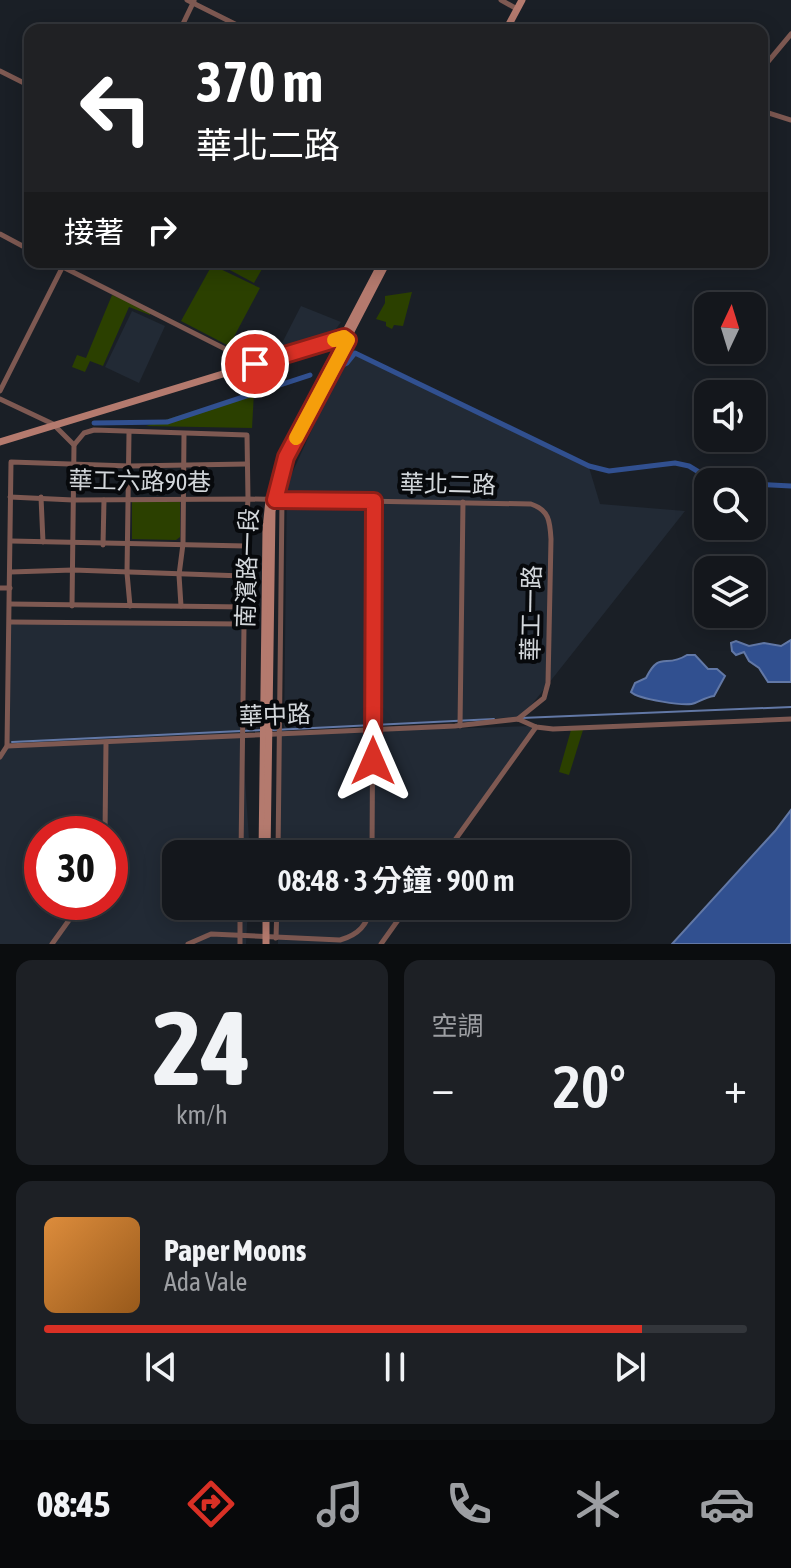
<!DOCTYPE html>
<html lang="zh-TW">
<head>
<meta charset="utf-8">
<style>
	body { margin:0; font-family:"Asap Condensed","Noto Sans TC",sans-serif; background:#1d2025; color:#f1f3f6; height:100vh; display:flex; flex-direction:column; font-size:30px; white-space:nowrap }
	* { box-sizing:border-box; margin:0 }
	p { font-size:26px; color:#9d9fa3 }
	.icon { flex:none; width:44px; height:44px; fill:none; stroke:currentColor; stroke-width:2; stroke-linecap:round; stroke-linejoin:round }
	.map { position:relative; height:944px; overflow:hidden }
	.panel { display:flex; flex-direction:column; gap:16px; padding:16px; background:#0b0d0f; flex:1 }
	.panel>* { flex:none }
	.guide { position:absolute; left:24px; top:24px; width:744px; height:244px; border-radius:16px; box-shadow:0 4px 20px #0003,0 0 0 2px #33363b; background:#202124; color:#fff; overflow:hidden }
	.needle { width:52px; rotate:4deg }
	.buttons { position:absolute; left:694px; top:292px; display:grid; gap:16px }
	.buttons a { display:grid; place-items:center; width:72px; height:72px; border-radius:16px; background:#14171c; box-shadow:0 4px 20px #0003,0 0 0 2px #33363b; font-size:40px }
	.speed { position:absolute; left:24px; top:816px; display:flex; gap:16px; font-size:40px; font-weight:700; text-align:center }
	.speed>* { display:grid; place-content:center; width:104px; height:104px; border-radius:50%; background:#14171c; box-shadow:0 4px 20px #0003,0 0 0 2px #33363b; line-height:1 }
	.speed .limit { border:12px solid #d22; background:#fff; color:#111 }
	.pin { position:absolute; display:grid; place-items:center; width:68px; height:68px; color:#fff; margin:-34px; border:4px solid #fff; border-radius:50%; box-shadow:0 2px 8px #0007 }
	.me { position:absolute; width:88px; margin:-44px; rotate:0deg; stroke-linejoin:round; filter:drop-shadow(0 0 6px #0008) }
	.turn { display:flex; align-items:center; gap:28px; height:168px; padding:0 40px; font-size:36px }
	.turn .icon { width:104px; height:104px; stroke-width:2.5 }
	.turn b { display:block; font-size:56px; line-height:68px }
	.then { display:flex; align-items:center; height:76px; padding:0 40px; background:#0003; gap:16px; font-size:30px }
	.big { font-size:60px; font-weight:600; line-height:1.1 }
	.panel .widget { flex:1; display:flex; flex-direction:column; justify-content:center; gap:12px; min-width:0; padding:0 28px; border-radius:16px; background:#1d2025 }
	.panel .dial { align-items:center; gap:0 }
	.dial b { font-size:104px; line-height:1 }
	.song { display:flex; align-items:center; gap:24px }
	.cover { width:96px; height:96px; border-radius:12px; background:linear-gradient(135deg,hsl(30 70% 55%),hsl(30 70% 35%)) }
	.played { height:8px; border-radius:4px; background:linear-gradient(90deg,#d93025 85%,#33363b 85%) }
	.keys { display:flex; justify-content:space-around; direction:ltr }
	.heat { display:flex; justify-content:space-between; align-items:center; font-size:44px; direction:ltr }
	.panel .tiles { flex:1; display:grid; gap:16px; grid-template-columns:1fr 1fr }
	.widget:last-child { grid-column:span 2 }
	.trip { position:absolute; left:162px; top:840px; width:468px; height:80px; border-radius:16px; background:#14171c; box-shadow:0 4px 20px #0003,0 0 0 2px #33363b; font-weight:600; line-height:80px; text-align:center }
	.dock { display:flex; height:128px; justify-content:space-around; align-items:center; background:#08090b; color:#9d9fa3 }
	.dock .icon { width:56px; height:56px }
	.dock .current { color:#d93025 }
	.dock b { font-size:36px; color:#f1f3f6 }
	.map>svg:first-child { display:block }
	.built { fill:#222a35; fill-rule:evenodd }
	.green { fill:#2b4000 }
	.water { fill:#315090; stroke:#6278a6; stroke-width:2 }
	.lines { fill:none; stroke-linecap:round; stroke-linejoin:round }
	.stream { stroke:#6278a6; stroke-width:2 }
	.canal { stroke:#315090; stroke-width:5 }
	.street { stroke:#7e5952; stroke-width:5 }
	.secondary { stroke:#b47a6e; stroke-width:7 }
	.route-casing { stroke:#8d1f18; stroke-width:20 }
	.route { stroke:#d93025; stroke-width:14 }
	.slow { stroke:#f59e0b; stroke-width:14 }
	.labels { text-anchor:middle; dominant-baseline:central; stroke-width:8; stroke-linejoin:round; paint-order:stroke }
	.street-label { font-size:24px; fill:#d3d7db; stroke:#07090c }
</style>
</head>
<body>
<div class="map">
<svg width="791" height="944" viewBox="0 0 791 944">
	<rect width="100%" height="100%" fill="#1a1f26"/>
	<g class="built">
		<path d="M301,306L341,322L333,333L280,347Z"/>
		<path d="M132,311L165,326L139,383L105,367Z"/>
		<path d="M349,349L588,464L600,504L685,511L522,717L284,729L287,484Z"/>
		<path d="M10,622L244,626L242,734L250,854H176V906H248L246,944H0V756L7,746ZM42,834H110V902H42Z"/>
		<path d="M531,726L532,730L442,854H279L281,734Z"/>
		<path d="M278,906H405L378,944H278Z"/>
	</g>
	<g class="green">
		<path d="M232,262H266L254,283L228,269Z"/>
		<path d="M212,265L260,288L229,346L181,321Z"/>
		<path d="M412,292L403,326L394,325L392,329L386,326V322L376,319L385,303V296Z"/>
		<path d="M112,295L151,311L150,315L129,307L103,366L90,361L85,372L72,367L77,355L86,358Z"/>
		<path d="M254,392L252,428L146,426Z"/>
		<path d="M132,501L180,502V537L176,540L132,539Z"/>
		<path d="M571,730H583L569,775L559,772Z"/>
	</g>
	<g class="water">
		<path d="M791,640V682H768L759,668L749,661L744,652L736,655L732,651L731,643L736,641L749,646L764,643L781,646Z"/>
		<path d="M687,655H695L708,669H717L725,676L714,696C707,697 702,700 695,703C686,707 638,699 631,692L635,683L646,678C660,650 665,669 687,655Z"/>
		<path d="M791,810V944H672L775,831Z"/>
	</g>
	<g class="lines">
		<g class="stream">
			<path d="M521,718L791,707"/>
			<path d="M273,730L494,719"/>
			<path d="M12,742L263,730"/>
		</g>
		<g class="canal">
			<path d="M341,366L347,363L355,353L589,466L609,471L675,463L689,466L712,480L736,482"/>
			<path d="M94,423L167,422L310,375"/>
			<path d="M752,484L791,486"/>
		</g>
		<g class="street">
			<path d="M187,0L247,30"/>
			<path d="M501,0L517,9"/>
			<path d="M180,30L194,1"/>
			<path d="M762,69L791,34"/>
			<path d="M0,71L30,86"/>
			<path d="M762,111L791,120"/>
			<path d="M0,234L30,250"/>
			<path d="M53,262L255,364"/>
			<path d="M0,391L65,262"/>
			<path d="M0,399L53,424L74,445L72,606"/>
			<path d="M129,433L127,573L130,606"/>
			<path d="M10,497L73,500L248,499L531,504C549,510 550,521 551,539L548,683L544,698L518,719"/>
			<path d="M41,497L43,542"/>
			<path d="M11,541L246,546"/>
			<path d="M103,545L104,500"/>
			<path d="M10,572L73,570L243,576"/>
			<path d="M0,588H10"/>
			<path d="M10,604L245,607L243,576L248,499L247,435L94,430L84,433L74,445"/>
			<path d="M181,606L179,575L183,544L184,434"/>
			<path d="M10,622L241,624L244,626L241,854"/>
			<path d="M460,726L463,502"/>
			<path d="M7,746L455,726L518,719L536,727L553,729L791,719"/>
			<path d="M0,757L7,746L11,462L129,466L247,464"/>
			<path d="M105,834L106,743"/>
			<path d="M278,854L282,500"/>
			<path d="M372,854L374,501"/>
			<path d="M445,854L536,727"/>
			<path d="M276,938L277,906"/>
			<path d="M52,944L82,902"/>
			<path d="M188,944L211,934L340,940C358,935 368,925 371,906"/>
			<path d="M240,944V906"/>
			<path d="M381,944L408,906"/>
		</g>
		<g class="secondary">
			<path d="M506,30L522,0"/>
			<path d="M0,442L321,344L346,338"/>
			<path d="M262,854L266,529L269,500L283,451L382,262"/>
			<path d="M267,854L272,511L286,457L387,262"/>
			<path d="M266,944V906"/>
		</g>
	</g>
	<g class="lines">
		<g class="route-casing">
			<path id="route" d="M255,364L344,337L348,340L286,457L275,500L374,501L373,761"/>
		</g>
		<use href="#route" class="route"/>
		<path class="slow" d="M296,438L348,340L344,337L334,340"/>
	</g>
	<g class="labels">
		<g class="street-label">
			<text transform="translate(140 481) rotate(1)">華工六路90巷</text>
			<text transform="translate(448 484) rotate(1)">華北二路</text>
			<text transform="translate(247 568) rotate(-88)">南濱路一段</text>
			<text transform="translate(531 613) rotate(-89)">華工一路</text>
			<text transform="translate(275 715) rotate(-2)">華中路</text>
		</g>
	</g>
</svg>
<div class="buttons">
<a><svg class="needle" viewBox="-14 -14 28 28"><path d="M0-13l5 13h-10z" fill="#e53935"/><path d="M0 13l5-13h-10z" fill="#9d9fa3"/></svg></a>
<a><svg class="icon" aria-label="sound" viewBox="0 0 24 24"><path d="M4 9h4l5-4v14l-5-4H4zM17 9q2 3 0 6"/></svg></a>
<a><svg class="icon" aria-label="search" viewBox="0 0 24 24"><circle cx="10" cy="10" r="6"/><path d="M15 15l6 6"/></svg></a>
<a><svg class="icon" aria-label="layers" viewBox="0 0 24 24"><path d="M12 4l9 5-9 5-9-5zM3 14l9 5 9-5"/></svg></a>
</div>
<div class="speed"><div class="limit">30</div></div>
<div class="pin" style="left:255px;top:364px;background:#d93025"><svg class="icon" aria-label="arrive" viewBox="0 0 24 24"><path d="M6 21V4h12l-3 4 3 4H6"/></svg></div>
<svg class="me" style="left:373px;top:761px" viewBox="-20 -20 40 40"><path d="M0-17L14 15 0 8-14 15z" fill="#d93025" stroke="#fff" stroke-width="4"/></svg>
<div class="trip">08:48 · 3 分鐘 · 900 m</div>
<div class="guide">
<div class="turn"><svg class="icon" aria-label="left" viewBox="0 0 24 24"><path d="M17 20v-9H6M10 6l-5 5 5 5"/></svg><div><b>370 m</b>華北二路</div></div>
<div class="then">接著<svg class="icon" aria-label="right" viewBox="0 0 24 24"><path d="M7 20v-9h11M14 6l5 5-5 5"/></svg></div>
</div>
</div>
<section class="panel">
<div class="tiles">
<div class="widget dial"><b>24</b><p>km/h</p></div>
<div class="widget"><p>空調</p>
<div class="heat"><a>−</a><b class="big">20°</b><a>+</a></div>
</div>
<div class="widget">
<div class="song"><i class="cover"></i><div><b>Paper Moons</b><p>Ada Vale</p></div></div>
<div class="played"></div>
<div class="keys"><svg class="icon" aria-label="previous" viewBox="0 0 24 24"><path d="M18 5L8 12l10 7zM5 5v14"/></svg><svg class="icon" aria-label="pause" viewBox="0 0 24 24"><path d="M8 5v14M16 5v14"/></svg><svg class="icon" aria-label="next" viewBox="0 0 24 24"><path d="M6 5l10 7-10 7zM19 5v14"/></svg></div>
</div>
</div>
</section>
<nav class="dock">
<b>08:45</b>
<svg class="icon current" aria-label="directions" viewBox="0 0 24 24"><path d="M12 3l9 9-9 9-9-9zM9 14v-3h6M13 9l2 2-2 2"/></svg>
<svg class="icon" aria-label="music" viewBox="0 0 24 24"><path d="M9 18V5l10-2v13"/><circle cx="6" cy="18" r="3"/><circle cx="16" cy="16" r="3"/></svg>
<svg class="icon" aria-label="phone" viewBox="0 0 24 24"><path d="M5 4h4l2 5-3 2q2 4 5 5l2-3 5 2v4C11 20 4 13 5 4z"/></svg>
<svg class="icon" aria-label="climate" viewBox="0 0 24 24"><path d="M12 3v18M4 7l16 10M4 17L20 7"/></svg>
<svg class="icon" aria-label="car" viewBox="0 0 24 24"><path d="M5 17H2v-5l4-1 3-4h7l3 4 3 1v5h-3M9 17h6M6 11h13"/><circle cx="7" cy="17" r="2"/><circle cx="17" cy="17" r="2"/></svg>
</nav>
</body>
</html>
